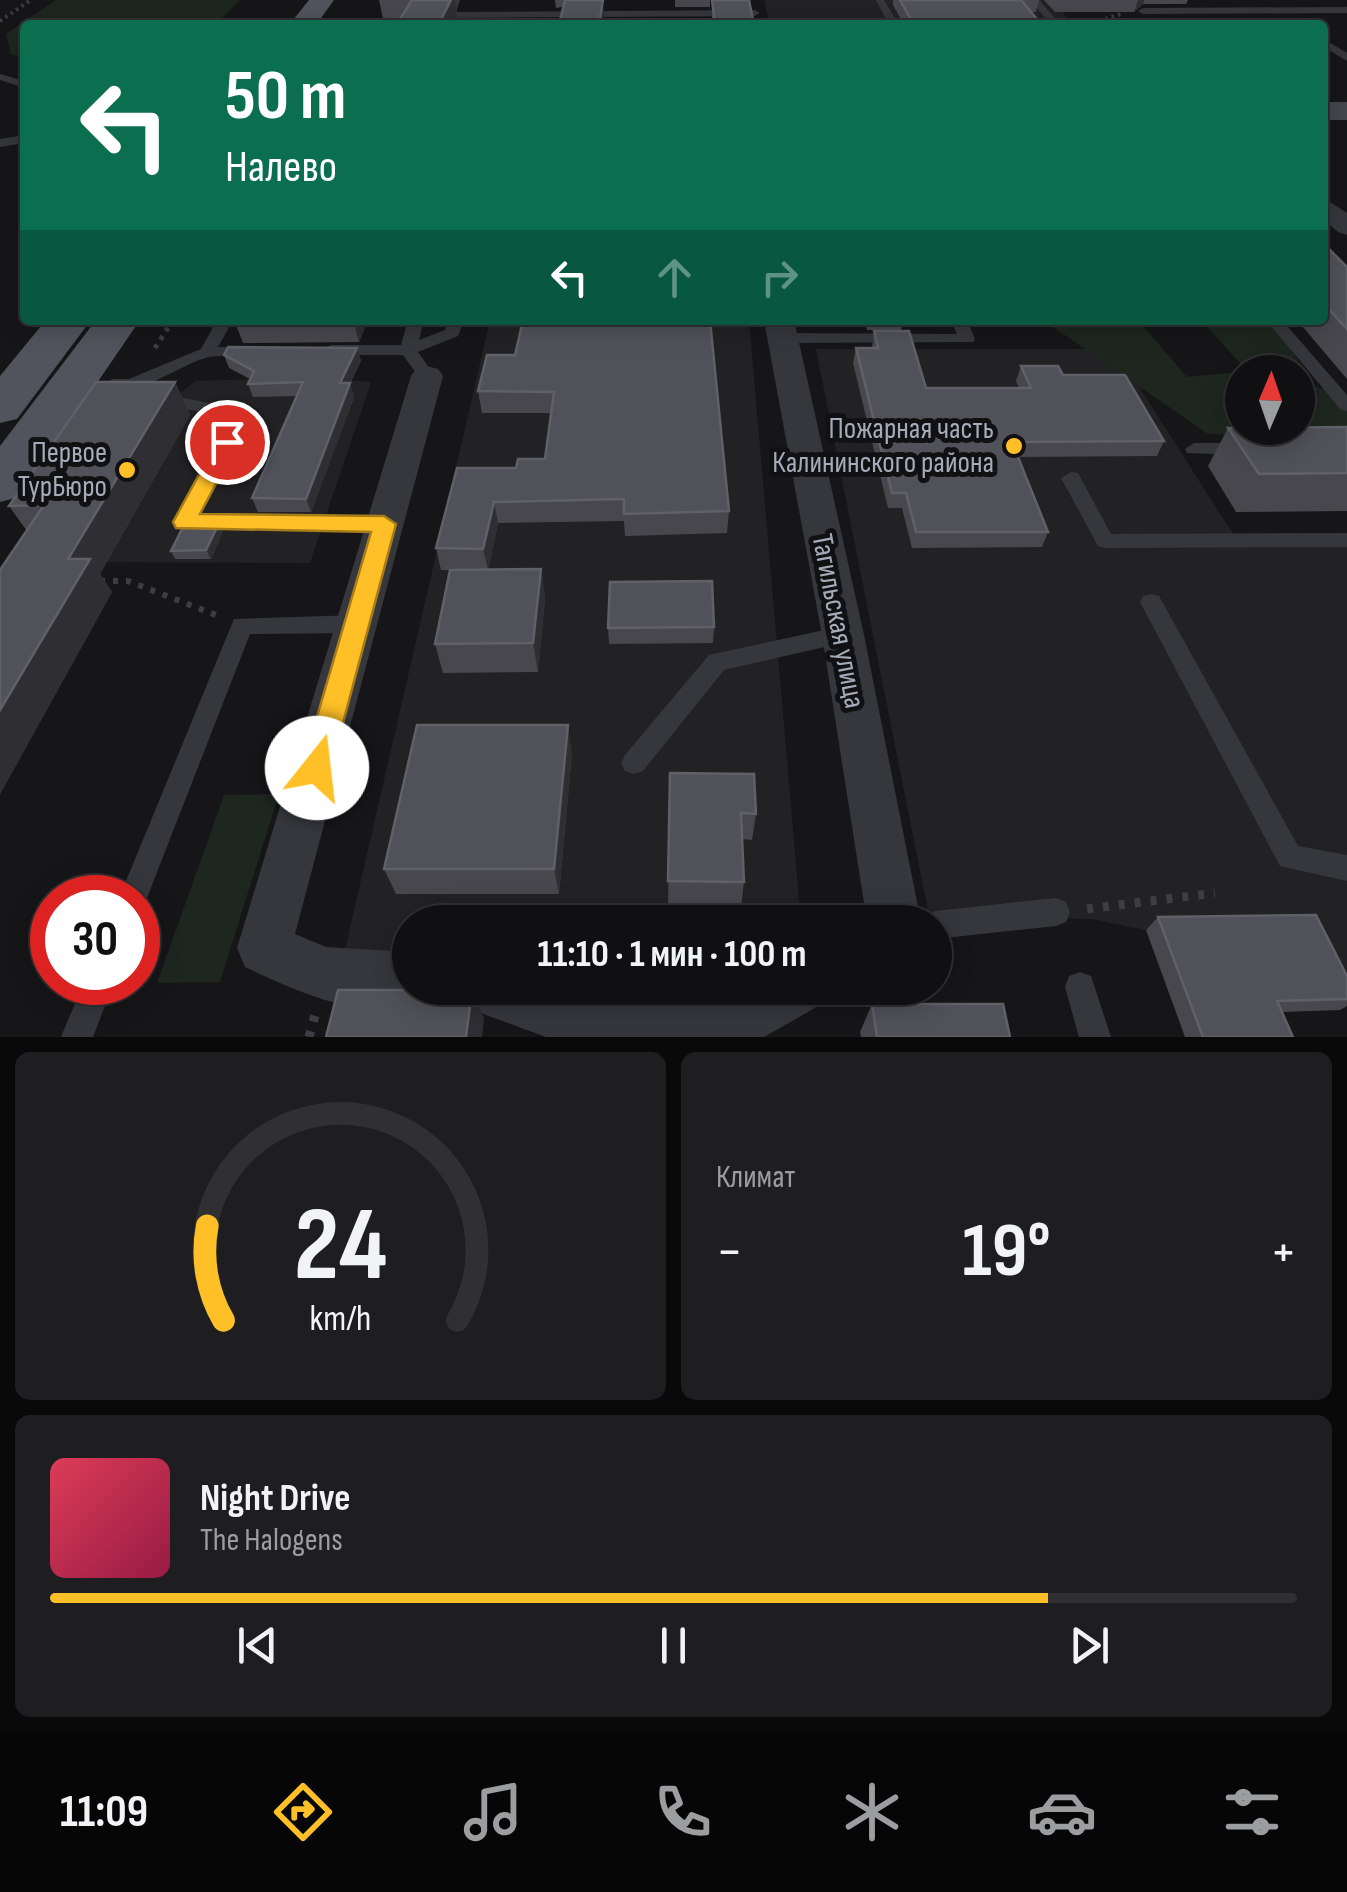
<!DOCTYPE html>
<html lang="ru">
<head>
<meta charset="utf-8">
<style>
	body { margin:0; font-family:"Sofia Sans Condensed",sans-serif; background:#1e1e20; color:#f1f3f6; height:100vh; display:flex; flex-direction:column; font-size:38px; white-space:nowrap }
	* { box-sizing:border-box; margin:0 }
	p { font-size:32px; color:#9c9d9f }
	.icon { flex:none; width:55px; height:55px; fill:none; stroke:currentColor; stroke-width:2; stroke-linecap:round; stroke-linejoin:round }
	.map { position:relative; height:1037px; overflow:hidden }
	.details { display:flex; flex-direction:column; gap:15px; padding:15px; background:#09090a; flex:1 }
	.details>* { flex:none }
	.top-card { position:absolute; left:20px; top:20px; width:1308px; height:305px; border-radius:10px; box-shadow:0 5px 25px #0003,0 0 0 2px #303032; background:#0b6e4f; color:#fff; overflow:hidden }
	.needle { width:65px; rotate:2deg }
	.controls { position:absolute; left:1225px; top:355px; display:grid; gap:20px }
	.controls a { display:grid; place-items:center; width:90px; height:90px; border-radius:50%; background:#101012; box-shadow:0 5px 25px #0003,0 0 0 2px #303032; font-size:50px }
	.speed { position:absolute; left:30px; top:875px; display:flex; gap:20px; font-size:50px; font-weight:700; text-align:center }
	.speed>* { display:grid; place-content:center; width:130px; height:130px; border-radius:50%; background:#101012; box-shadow:0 5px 25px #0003,0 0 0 2px #303032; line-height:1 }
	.speed .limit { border:15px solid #d22; background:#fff; color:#111 }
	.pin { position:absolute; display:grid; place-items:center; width:85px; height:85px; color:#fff; margin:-42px; border:5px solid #fff; border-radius:50%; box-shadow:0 2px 10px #0007 }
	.me { position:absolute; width:110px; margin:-55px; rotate:16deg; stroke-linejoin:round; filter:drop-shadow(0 0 8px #0008) }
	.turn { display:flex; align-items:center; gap:35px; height:210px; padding:0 40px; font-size:45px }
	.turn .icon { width:130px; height:130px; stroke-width:2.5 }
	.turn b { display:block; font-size:70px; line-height:85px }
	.lanes { display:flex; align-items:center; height:95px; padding:0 40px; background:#0003; justify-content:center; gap:50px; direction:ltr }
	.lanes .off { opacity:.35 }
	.big { font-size:75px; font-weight:700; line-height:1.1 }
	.details .tile { flex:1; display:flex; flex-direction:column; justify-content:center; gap:15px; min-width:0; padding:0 35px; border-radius:15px; background:#1e1e20 }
	.details .dial { align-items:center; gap:0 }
	.dial svg { height:260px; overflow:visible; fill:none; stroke:#303032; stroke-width:7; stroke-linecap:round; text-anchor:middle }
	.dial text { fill:#f1f3f6; stroke:none }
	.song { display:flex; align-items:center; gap:30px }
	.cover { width:120px; height:120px; border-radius:15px; background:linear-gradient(135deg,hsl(350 70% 55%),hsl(340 70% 35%)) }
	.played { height:10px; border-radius:5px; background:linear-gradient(90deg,#ffc027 80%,#303032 80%) }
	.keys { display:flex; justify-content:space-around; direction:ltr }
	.heat { display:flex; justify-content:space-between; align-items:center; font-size:55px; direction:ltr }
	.details .tiles { flex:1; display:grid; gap:15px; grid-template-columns:1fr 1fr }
	.tile:last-child { grid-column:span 2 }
	.trip { position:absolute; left:392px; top:905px; width:560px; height:100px; border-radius:50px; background:#101012; box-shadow:0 5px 25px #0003,0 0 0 2px #303032; font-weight:700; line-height:100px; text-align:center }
	.dock { display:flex; height:160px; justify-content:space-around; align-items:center; background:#060607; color:#9c9d9f }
	.dock .icon { width:70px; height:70px }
	.dock .selected { color:#ffc027 }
	.dock b { font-size:45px; color:#f1f3f6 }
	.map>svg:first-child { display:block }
	.built { fill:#222225 }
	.green { fill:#1d261f; fill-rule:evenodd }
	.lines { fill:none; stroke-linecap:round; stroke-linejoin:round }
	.path-far3 { stroke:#3c3e44; stroke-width:4; stroke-dasharray:2.5 4; stroke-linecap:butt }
	.path-far2 { stroke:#3c3e44; stroke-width:5; stroke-dasharray:4 6; stroke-linecap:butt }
	.path-far1 { stroke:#3c3e44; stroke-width:6; stroke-dasharray:5 8; stroke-linecap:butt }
	.path { stroke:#3c3e44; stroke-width:9; stroke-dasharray:6 10; stroke-linecap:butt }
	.lane { fill:#36373d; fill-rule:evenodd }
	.street { fill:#36373d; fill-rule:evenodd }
	.secondary { fill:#44464d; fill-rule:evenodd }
	.primary { fill:#52545d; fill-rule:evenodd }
	.wall { fill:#47474d }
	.shaded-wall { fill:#2f2f33 }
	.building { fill:#515259; stroke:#5f6068; stroke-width:2.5 }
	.route { fill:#ffc027; stroke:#a67d19; stroke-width:2.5 }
	.poi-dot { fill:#ffc027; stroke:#111113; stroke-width:4 }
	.labels { text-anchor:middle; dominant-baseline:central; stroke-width:10; stroke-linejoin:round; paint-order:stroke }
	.poi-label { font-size:30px; fill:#a6abb9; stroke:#111113; text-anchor:end }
	.street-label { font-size:30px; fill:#a6abb9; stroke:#111113 }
</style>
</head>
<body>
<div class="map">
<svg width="1347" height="1037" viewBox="0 0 1347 1037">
	<rect width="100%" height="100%" fill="#161618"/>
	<g class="built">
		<path d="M764,0H1051L1074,25H770Z"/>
		<path d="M490,320H749L801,922H410V954H344Z"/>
		<path d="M816,349H1115L1235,537L1347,533V971L1091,919L929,916Z"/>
		<path d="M314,377L371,382L310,563L43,562L167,402L196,381Z"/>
	</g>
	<g class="green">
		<path d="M56,0H240L215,25H25V57L11,55L6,34Z"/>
		<path d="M1043,320H1138L1187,377L1247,371L1201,320H1272L1314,386L1347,397V437L1208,434ZM1242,372H1298V428H1242Z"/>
		<path d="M279,794L220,982L157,983L224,795Z"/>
	</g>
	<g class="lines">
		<g class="path-far3">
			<path d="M0,21L31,0"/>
			<path d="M1087,25L1124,13"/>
		</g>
		<path class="path-far2" d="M155,348L173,320"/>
		<path class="path-far1" d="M100,581H128L216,615"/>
		<g class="path">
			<path d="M1087,909L1215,893"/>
			<path d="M309,1037L315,1015"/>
		</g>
		<g class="lane">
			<path d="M452,0H460L456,12L755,10L760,13L755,16L450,18L445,15Z"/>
			<path d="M876,0H884L899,25H889Z"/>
			<path d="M1030,0H1039L1061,25H1051Z"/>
			<path d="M1347,7V13L1143,14L1138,11L1143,8Z"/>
			<path d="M1322,38L1347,53V61L1322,46Z"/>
			<path d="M0,74L25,81V88L0,80Z"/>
			<path d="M25,135V143L0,147V139Z"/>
			<path d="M217,320H233L218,347L258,348V354C242,357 225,354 209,357C181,363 131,404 104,384L113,379H129L201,349Z"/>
			<path d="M408,320H424L419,340L445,330L448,320H464L458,336L418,352L435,376L433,380H421L403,355H331L323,350L331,345H401Z"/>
			<path d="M951,320H967L975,339L973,342L782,343L774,338L782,333L957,334Z"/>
			<path d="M1266,320H1282L1347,395V411L1341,410Z"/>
			<path d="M162,394L242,409L251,415L199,515L385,517L395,524L385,531L178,527L175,522L231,418L156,403L153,399Z"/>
			<path d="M1194,443H1242L1251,449L1242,455L1187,453L1185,449Z"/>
			<path d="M1071,472L1078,473L1111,534L1347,533V547L1105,548L1098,546L1061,478Z"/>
			<path d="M1151,594L1159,596L1298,846L1347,855V881L1280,866L1140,602L1143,596Z"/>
			<path d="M359,615L367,618L370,624L367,630L359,633L250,634L143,908L138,910V898H119L234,619Z"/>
			<path d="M843,626L851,629L854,635L851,641L724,670L643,771L634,774L625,771L621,763L625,755L709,655Z"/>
			<path d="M1056,898L1066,902L1070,912L1066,922L1056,926L935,939V922H922L925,915L935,911Z"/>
			<path d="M1080,972L1091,976L1111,1037H1079L1065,987L1069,976Z"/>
			<path d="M84,982H114L93,1037H61Z"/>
		</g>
		<g class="street">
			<path d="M1322,197L1347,213V235L1338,232L1322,218Z"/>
			<path d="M764,320H794L864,635L921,922H867L822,635Z"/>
			<path d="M427,366L438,369L443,376L295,934L326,947L410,952V988H435L430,1000C368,1025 301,993 245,967L237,948L411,376L416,369Z"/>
			<path d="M459,988H568L582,992L823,988L815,1008L764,1037H546L467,1008Z"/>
		</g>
		<rect class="secondary" x="1322" y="102" width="25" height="18"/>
		<g class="primary">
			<path d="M309,0H334L316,25H289Z"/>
			<path d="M46,320H91L17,419L0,423V376Z"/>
			<path d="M96,320H140L19,497L0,502V446Z"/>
		</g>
	</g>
	<g class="wall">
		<path d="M379,0H455L458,22L456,25H396L400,19H383Z"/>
		<path d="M555,0H603L556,8Z"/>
		<rect x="675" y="0" width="35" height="7"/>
		<path d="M712,0L754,25H712Z"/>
		<path d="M893,0H1039L1036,12H1032L1042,25H904L893,5Z"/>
		<path d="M1044,0H1188L1186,4H1143L1134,12H1055Z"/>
		<path d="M1322,242L1347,267V379L1297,320H1322Z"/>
		<path d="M234,320H368L359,342L243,343Z"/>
		<path d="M865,320H903L901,330H867Z"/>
		<path d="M874,331L926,388H1019L1016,381L1021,366L1063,375L1164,441L1157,456L1018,457L1048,532L1042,547L912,548L902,508H888L853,363L856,348H872Z"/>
		<path d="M357,348L361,361L350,384L354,397L311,512H258L252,498L297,396L253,397L248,384L250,379L229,368L224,355Z"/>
		<path d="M515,355L729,511L727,533L625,536L624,521L498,523L488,570L541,569L545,598L538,672L443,673L435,644L455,570H441L436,548L516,468L545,459L551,413H482L478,391Z"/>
		<path d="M175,382L190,415L100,574L112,592L0,794V570L27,531L9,506Z"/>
		<path d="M1347,427V511L1236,512L1208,466L1228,428Z"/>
		<path d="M223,531L211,559H175L171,551Z"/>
		<path d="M714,627L713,643L609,644L608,628Z"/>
		<path d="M572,753L559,894H396L384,869Z"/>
		<path d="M670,773L756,814L752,840L742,839L744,882L741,907L668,906Z"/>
		<path d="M1158,917L1347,976V1006L1340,1010L1282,1012L1293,1037H1185L1146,930Z"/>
		<path d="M872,1004L1010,1037H861L860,1032Z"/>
	</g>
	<g class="shaded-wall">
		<path d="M451,0H455L458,22L456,25H438Z"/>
		<path d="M603,0L604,25H599Z"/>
		<path d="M1138,0H1144L1143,4L1134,12Z"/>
		<path d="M353,320H368L359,342Z"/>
		<path d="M357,348L361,361L350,384L354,397L311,512L306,499L340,383Z"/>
		<path d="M175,382L190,415L100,574L112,592L0,794V710L68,559Z"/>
		<path d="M494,502L498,523L488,570L483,549Z"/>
		<path d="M219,523L223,531L211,559L206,550Z"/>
		<path d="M541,569L545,598L538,672L533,643Z"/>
		<path d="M568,725L572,753L559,894L554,869Z"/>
		<path d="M472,990L484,1018L482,1037H466Z"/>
	</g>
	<g class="building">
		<path d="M412,0H451L438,25H396Z"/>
		<path d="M565,0H603L599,25H559Z"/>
		<path d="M712,0H749L754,25H715Z"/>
		<path d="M900,0H1021L1042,25H914Z"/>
		<path d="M1322,242L1347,267V329L1322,302Z"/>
		<path d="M523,320H710L729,511L624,514V499L494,502L483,549L436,548L457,468H516L518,459H545L554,392L478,391L487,355H515Z"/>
		<path d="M874,331H909L926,388H1031L1021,366H1058L1063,375H1125L1164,441L1012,442L1048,532H916L906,493H892L856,348H878Z"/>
		<path d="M228,347L357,348L340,383H350L306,499L252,498L303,382L248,384L254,371L224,355Z"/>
		<path d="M96,382H175L68,559H90L0,710V570L44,505L9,506Z"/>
		<path d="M1347,427V473L1259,474L1228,428Z"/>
		<path d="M185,523H219L206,550L171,551Z"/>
		<path d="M541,569L533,643L435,644L450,570Z"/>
		<path d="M712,581L714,627L608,628L610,582Z"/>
		<path d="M417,725H568L554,869H384Z"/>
		<path d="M670,773L754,774L756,814L741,813L744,882L668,881Z"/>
		<path d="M1316,915L1347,976V999L1277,1001L1293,1037H1203L1158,917Z"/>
		<path d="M338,990H472L466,1037H326Z"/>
		<path d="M872,1004H1003L1010,1037H877Z"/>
	</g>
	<path class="route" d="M227,435L238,442L200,514L384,516L396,524L331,768L327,777L317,781L307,777L302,768L371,532L176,528L173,522L217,442Z"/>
	<g class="poi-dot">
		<circle cx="1014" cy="446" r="10"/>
		<circle cx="127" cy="470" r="10"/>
	</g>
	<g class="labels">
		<g class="poi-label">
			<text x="994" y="429">Пожарная часть<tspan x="994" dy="34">Калининского района</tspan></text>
			<text x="107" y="453">Первое<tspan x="107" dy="34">ТурБюро</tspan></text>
		</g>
		<g class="street-label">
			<text transform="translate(838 621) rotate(79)">Тагильская улица</text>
		</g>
	</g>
</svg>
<div class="controls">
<a><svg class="needle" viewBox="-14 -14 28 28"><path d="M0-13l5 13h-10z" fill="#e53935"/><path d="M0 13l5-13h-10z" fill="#9c9d9f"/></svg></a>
</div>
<div class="speed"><div class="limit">30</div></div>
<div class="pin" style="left:227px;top:442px;background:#d93025"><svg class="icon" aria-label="arrive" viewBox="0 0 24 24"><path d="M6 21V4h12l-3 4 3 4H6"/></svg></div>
<svg class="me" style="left:317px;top:768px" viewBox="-20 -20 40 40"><circle r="19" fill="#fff"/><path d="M0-13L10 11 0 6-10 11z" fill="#ffc027"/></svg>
<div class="trip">11:10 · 1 мин · 100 m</div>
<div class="top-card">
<div class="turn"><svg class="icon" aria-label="left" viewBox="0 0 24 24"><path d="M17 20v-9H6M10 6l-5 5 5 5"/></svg><div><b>50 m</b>Налево</div></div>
<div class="lanes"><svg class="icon" aria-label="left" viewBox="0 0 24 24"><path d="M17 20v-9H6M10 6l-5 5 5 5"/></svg><svg class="icon off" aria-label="ahead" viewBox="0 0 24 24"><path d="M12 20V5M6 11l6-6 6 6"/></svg><svg class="icon off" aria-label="right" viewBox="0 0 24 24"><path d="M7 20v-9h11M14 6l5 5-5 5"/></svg></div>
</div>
</div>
<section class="details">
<div class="tiles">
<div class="tile dial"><svg viewBox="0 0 100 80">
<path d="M14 69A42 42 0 1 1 86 69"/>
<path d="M14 69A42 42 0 0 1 9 40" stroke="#ffc027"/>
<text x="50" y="56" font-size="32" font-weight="700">24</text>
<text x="50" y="72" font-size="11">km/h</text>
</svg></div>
<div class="tile"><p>Климат</p>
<div class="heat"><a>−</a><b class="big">19°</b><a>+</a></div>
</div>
<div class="tile">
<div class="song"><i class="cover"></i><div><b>Night Drive</b><p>The Halogens</p></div></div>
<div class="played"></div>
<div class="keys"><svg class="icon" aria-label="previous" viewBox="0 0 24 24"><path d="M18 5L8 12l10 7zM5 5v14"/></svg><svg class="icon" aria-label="pause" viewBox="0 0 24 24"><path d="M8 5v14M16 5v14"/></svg><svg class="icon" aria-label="next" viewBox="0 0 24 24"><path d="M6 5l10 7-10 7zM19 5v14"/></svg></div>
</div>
</div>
</section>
<nav class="dock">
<b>11:09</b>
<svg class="icon selected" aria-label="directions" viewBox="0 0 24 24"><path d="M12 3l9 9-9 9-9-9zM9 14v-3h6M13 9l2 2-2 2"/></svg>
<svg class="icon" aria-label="music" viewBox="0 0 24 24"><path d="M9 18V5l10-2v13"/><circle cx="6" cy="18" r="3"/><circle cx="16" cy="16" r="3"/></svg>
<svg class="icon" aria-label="phone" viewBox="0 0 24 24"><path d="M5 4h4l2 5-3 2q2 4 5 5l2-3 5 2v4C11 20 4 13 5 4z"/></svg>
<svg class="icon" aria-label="climate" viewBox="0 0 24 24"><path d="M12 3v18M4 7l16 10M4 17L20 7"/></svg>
<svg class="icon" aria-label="car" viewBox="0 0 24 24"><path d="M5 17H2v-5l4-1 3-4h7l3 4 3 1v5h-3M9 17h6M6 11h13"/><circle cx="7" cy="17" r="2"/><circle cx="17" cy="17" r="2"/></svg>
<svg class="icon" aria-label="filters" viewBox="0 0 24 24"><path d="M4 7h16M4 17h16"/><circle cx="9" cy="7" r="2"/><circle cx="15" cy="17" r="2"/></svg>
</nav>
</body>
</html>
